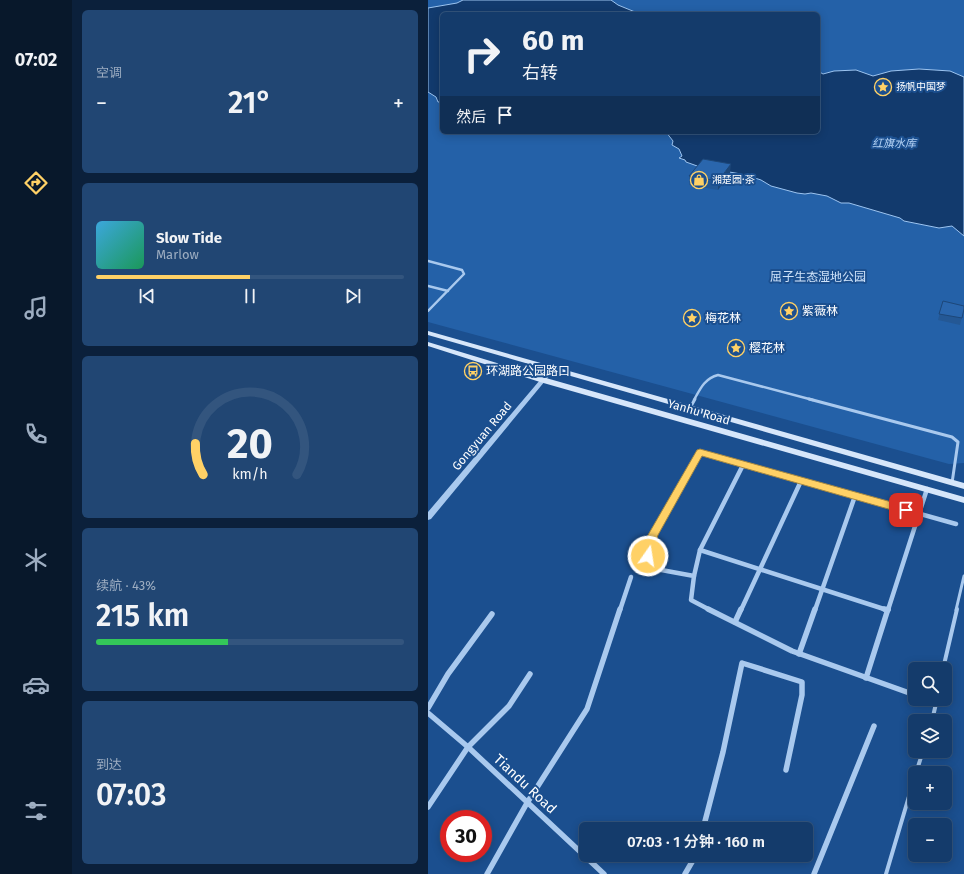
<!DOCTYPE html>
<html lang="zh">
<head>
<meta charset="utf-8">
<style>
	body { margin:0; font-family:"Fira Sans","Noto Sans SC",sans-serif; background:#214673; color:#f1f3f6; height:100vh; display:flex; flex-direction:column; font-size:15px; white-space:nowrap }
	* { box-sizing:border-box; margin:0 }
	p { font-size:13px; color:#9dadc1 }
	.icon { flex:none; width:22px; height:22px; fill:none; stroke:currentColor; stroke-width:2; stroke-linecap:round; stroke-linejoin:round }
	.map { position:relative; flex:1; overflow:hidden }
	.side { display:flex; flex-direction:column; gap:10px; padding:10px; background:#0b203b; width:356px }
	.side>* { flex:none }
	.top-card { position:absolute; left:12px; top:12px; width:380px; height:122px; border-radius:6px; box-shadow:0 2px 10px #0003,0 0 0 1px #33557e; background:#143b6b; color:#f1f3f6; overflow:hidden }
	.fabs { position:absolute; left:480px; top:662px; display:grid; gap:8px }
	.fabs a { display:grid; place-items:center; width:44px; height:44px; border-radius:6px; background:#143b6b; box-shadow:0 2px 10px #0003,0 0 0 1px #33557e; font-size:20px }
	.speed { position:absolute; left:12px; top:810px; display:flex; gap:8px; font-size:20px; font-weight:700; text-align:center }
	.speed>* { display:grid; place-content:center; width:52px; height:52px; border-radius:50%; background:#143b6b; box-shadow:0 2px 10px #0003,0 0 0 1px #33557e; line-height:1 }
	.speed .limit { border:6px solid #d22; background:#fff; color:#111 }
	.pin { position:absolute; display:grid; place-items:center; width:34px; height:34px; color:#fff; margin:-17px; border-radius:8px; box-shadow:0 2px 6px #0006 }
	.me { position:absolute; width:44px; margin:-22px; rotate:13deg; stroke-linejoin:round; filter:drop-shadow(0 0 3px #0008) }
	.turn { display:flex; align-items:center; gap:14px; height:84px; padding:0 16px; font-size:18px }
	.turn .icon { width:52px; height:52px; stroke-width:2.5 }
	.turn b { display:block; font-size:28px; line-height:34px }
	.then { display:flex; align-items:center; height:38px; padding:0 16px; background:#0003; gap:8px; font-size:15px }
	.big { font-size:30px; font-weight:600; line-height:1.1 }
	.side .card { flex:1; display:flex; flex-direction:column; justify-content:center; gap:6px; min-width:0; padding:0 14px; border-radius:6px; background:#214673 }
	.side .dial { align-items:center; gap:0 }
	.dial svg { height:104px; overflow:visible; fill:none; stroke:#33557e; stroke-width:7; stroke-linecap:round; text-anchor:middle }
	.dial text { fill:#f1f3f6; stroke:none }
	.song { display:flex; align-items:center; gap:12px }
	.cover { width:48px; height:48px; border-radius:6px; background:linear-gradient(135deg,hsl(200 70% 55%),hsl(150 70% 35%)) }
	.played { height:4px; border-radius:2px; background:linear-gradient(90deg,#ffd166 50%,#33557e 50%) }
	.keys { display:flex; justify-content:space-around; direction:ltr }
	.heat { display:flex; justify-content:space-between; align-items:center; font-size:22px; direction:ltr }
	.charge { height:6px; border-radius:3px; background:linear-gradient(90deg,#34c759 43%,#33557e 0) }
	.trip { position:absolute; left:151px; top:822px; width:234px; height:40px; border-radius:6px; background:#143b6b; box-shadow:0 2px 10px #0003,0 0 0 1px #33557e; font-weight:600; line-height:40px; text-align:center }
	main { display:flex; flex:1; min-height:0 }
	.tab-bar { display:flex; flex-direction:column; width:72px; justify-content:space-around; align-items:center; background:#08182b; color:#9dadc1 }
	.tab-bar .icon { width:28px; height:28px }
	.tab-bar .on { color:#ffd166 }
	.tab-bar b { font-size:18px; color:#f1f3f6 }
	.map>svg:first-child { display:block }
	.green { fill:#2461a8; fill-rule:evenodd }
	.water { fill:#123a6d; stroke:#9cc4f0 }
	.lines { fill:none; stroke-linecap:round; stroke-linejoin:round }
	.service-far2 { stroke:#a9c9ee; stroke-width:2.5 }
	.service-far1 { stroke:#a9c9ee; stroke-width:3 }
	.service { stroke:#a9c9ee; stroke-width:4 }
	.minor-far1 { stroke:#a9c9ee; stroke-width:4.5 }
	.minor { stroke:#a9c9ee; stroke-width:5.5 }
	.tertiary { fill:#a9c9ee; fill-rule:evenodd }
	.secondary { fill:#d6e6fa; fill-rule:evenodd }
	.wall { fill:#245895 }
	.shaded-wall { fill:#1d4779 }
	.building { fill:#2a66ad; stroke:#1d4779 }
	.route { fill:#ffd166; stroke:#a68842 }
	.labels { text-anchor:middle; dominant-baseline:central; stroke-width:4; stroke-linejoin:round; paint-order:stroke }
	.far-poi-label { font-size:10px; fill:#fff; stroke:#1b4f8f; text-anchor:start }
	.far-water-label { font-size:11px; font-style:italic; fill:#b5d3f5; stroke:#1b4f8f }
	.park-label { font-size:12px; fill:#cfe3fa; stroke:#1b4f8f }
	.poi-label { font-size:12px; fill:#fff; stroke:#1b4f8f; text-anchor:start }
	.street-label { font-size:12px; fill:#fff; stroke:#1b4f8f }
	.near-street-label { font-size:14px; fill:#fff; stroke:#1b4f8f }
</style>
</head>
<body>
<main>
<nav class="tab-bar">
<b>07:02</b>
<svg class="icon on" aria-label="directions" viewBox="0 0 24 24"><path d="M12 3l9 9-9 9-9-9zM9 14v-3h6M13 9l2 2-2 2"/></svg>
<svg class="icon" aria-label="music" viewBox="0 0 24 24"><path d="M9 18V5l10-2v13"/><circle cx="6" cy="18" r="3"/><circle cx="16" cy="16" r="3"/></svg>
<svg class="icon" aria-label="phone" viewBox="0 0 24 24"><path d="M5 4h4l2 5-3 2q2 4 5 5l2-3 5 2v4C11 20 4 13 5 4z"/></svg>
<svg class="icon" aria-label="climate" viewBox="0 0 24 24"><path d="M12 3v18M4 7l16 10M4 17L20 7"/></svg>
<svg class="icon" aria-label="car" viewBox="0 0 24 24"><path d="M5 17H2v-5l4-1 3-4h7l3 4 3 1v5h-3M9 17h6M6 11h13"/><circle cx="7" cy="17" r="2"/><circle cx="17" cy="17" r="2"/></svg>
<svg class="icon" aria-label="filters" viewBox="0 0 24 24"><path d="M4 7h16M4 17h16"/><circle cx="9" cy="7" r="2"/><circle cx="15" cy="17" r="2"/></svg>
</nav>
<section class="side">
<div class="card"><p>空调</p>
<div class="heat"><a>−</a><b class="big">21°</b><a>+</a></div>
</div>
<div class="card">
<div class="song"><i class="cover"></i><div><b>Slow Tide</b><p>Marlow</p></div></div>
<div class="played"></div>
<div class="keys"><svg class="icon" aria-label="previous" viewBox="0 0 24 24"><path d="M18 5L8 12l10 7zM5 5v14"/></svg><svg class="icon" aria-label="pause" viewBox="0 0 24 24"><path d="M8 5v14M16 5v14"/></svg><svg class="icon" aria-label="next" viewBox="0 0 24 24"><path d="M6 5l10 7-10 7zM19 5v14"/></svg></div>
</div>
<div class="card dial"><svg viewBox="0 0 100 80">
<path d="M14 69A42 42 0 1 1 86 69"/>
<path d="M14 69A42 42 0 0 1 8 45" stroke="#ffd166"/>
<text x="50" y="56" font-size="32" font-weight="700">20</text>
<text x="50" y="72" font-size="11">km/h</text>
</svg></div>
<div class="card"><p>续航 · 43%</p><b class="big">215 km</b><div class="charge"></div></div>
<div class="card"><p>到达</p><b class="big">07:03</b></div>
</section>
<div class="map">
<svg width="536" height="874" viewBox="0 0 536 874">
	<rect width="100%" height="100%" fill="#1b4f8f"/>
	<path class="green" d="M0,0H536V463L521,464L0,322ZM14,14H390V132H14Z"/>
	<g class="water">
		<path d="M35,0H183L190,5L212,14H14V102H10L8,97L0,92V8L29,3Z"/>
		<path d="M491,69L522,71L536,77V236L524,226L511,228L476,221L472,218L421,203H413L399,196L383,193L377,194L369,193L343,186L333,180L324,177H322L319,180L313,178V174L272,167L258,162L257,160L251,158L254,156L251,149L244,145L245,141L238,132H390V71L395,74L406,71L428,70L445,76L463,71Z"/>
	</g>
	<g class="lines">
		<g class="service-far2">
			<path d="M0,261L34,270L36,274L0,311"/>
			<path d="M0,286L20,291"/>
			<path d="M266,400C272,389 277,378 290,375L385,400"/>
		</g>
		<g class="service-far1">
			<path d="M381,399L524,437L530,442L524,483"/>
			<path d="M262,408L267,399"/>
			<path d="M528,610L536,576"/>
		</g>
		<g class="service">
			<path d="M515,669L529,609"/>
			<path d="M504,721L509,699"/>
			<path d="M488,773L495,751"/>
			<path d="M458,874L487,776"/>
		</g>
		<g class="minor-far1">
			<path d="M272,550L459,610"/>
			<path d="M266,576L272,550L315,465"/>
			<path d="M192,610L203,577"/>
			<path d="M282,610L263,600L266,576L217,567L225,535L272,452L528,524"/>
			<path d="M313,610L373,481"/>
			<path d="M387,610L427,496"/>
			<path d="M460,610L499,489"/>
		</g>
		<g class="minor">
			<path d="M280,609L364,651L487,695"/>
			<path d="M456,609L460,610"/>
			<path d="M307,622L313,609"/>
			<path d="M371,654L387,609"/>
			<path d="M438,678L460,609"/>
			<path d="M499,699L508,702"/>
			<path d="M0,708L20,674L64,614"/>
			<path d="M0,713L40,747L176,874"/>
			<path d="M0,807L40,747L81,706L102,674"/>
			<path d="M275,829L295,752L314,663L374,682V695L358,770"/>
			<path d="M59,874L99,803L159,709L192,609"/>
			<path d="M257,874L268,855"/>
			<path d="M386,874L446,726"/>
		</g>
		<path class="tertiary" d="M125,366L127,367L128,368L127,369L3,519L0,520V512L123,367Z"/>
		<g class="secondary">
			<path d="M0,331L536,483V489L0,335Z"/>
			<path d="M0,342L118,378L536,497V503L112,382L0,346Z"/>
		</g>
	</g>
	<g class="wall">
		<path d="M302,173L290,190L261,185V176Z"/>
		<path d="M515,301L536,309L532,325L510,320Z"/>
	</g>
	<path class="shaded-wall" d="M303,164L302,173L290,190V181Z"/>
	<g class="building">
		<path d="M275,159L303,164L290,181L261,176Z"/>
		<path d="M515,301L536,306V309L534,318L511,314Z"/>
	</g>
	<path class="route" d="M272,449L478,506L483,510L478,514L274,456L230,535L223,559H216L215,556L220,535L269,450Z"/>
	<defs>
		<g id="sight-ring" transform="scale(0.9)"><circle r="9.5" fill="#1b4f8f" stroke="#ffd166" stroke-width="1.5"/><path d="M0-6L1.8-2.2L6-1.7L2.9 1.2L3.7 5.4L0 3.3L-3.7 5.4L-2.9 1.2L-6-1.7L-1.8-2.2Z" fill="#ffd166"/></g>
		<g id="shop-ring" transform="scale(0.9)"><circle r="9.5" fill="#1b4f8f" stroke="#ffd166" stroke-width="1.5"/><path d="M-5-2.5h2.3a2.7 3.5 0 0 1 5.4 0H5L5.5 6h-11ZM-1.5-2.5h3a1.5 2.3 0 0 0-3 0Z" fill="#ffd166"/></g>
		<g id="bus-ring" transform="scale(0.9)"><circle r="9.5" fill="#1b4f8f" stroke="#ffd166" stroke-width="1.5"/><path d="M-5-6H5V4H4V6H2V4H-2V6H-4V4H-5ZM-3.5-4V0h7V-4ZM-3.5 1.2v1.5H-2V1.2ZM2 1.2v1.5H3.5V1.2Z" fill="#ffd166"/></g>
	</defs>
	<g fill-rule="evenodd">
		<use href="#sight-ring" x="455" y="87"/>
		<use href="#shop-ring" x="271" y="180"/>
		<use href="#sight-ring" x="361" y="311"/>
		<use href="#sight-ring" x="264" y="318"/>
		<use href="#sight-ring" x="308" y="348"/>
		<use href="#bus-ring" x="45" y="371"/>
	</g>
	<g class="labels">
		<g class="far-poi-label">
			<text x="468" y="87">扬帆中国梦</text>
			<text x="284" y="180">湘楚园·茶</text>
		</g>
		<g class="far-water-label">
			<text x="466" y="143">红旗水库</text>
		</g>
		<g class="park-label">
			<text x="390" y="277">屈子生态湿地公园</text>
		</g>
		<g class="poi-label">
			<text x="374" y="311">紫薇林</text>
			<text x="277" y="318">梅花林</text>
			<text x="321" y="348">樱花林</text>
			<text x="58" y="371">环湖路公园路口</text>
		</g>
		<g class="street-label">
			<text transform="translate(271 412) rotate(16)">Yanhu Road</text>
			<text transform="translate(54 436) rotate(-50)">Gongyuan Road</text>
		</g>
		<g class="near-street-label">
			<text transform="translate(97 784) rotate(43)">Tiandu Road</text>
		</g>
	</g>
</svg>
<div class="fabs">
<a><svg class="icon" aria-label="search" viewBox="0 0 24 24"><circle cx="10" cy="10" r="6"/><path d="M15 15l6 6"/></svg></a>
<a><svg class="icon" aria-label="layers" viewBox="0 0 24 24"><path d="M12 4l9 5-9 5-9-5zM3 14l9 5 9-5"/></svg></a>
<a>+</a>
<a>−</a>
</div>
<div class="speed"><div class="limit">30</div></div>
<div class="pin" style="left:478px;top:510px;background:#d93025"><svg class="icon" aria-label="arrive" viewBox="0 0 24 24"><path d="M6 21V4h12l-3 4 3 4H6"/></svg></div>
<svg class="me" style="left:220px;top:556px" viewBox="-20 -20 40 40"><circle r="17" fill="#ffd166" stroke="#fff" stroke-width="3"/><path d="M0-11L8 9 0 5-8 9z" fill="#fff"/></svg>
<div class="trip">07:03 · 1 分钟 · 160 m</div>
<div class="top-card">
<div class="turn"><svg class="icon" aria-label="right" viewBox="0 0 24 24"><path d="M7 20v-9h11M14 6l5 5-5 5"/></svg><div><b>60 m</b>右转</div></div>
<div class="then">然后<svg class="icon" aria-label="arrive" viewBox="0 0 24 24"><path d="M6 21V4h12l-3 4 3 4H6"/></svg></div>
</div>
</div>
</main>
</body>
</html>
